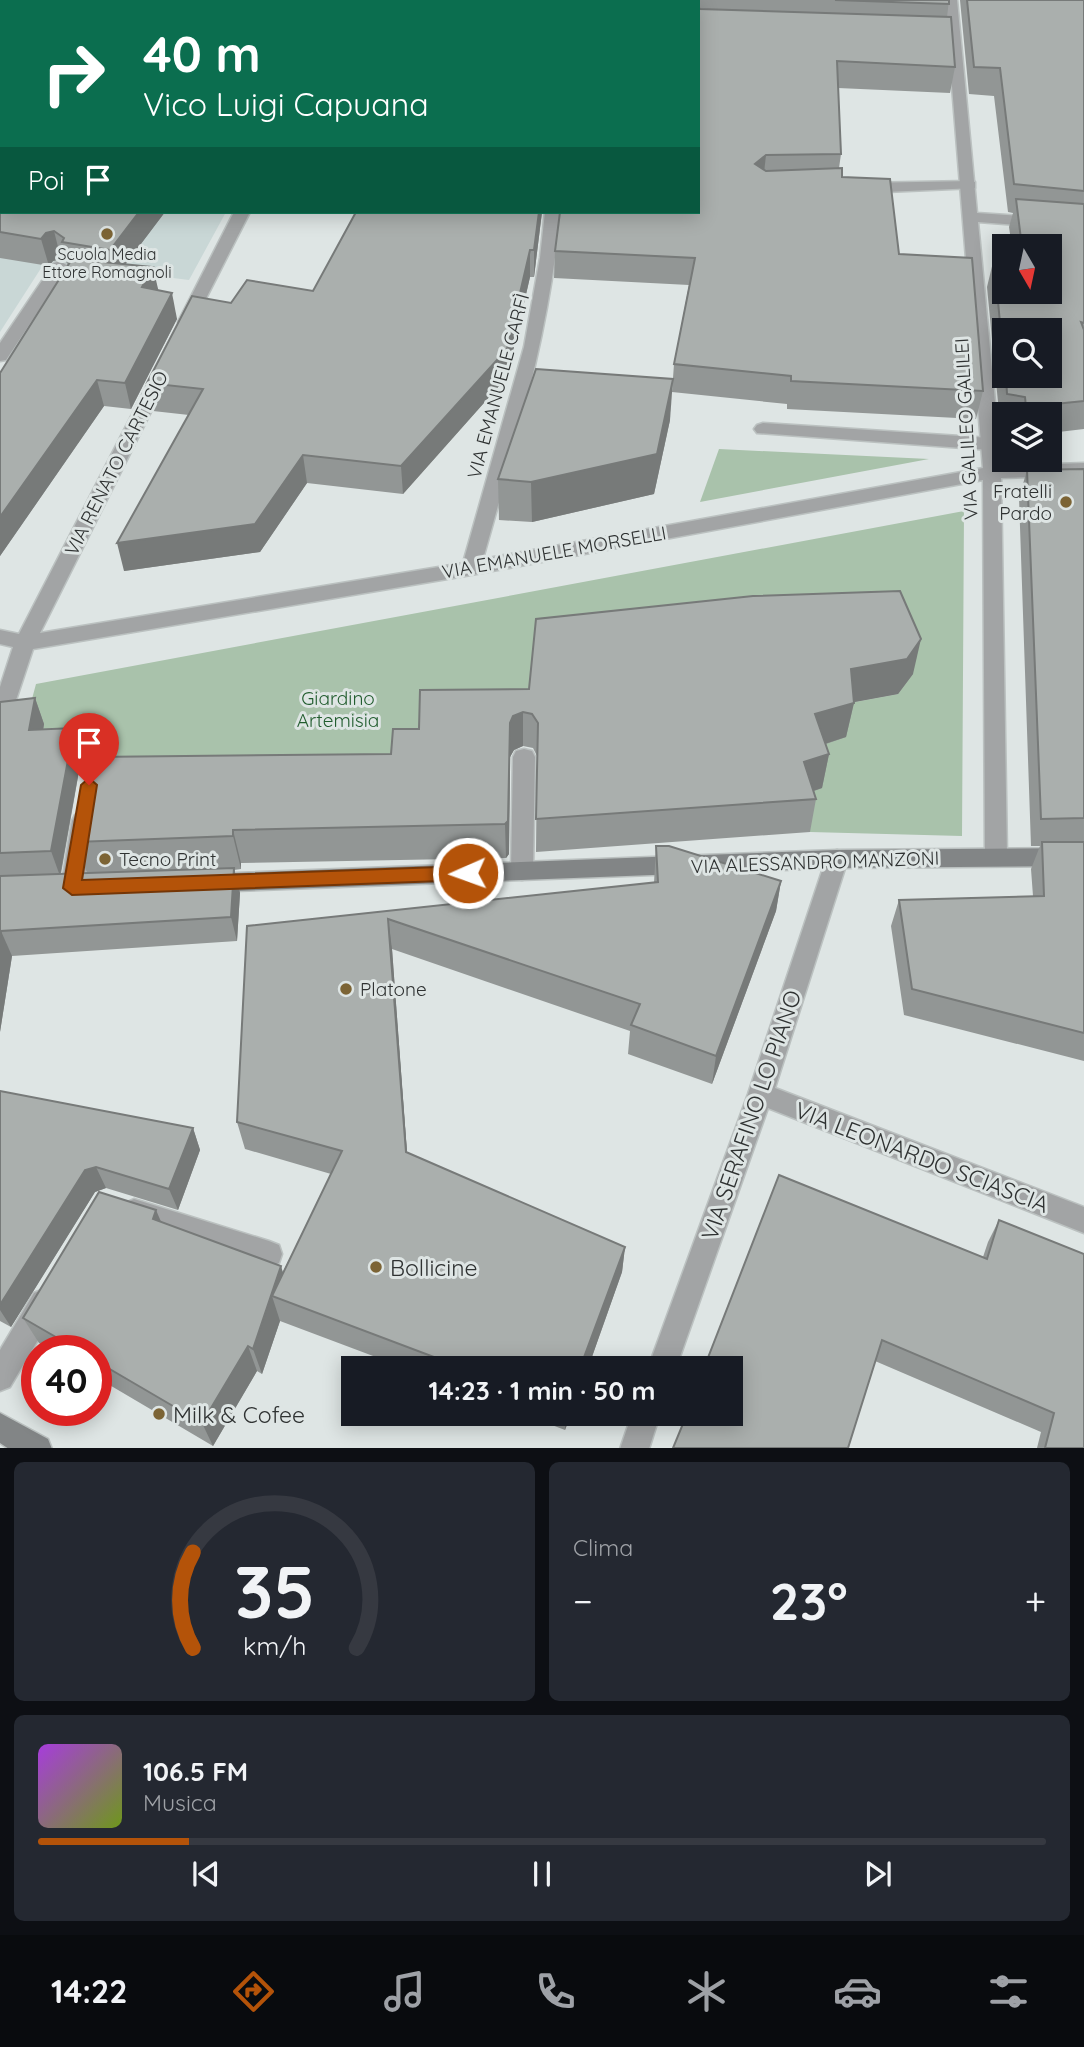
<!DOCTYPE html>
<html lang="it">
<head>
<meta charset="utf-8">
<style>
	body { margin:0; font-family:Quicksand,sans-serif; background:#242831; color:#f1f3f6; height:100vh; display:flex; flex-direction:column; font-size:26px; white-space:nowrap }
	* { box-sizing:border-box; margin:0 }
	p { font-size:23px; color:#9ea1a6 }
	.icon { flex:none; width:38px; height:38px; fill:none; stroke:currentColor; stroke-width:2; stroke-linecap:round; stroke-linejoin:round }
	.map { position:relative; height:1448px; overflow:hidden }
	.details { display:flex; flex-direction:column; gap:14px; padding:14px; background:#0d0f14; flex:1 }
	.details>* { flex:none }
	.hud { position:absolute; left:0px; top:0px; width:700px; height:214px; box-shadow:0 4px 18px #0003; background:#0b6e4f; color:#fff; overflow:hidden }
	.needle { width:46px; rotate:171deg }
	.buttons { position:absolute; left:992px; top:234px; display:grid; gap:14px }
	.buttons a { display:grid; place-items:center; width:70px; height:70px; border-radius:0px; background:#171b24; box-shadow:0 4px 18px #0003; font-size:35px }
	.speed { position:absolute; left:21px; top:1335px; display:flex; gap:14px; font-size:35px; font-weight:700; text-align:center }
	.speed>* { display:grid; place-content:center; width:91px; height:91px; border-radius:50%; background:#171b24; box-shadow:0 4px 18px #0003; line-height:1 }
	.speed .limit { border:10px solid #d22; background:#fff; color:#111 }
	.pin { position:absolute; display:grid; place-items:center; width:60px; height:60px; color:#fff; margin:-72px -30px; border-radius:50% 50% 50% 0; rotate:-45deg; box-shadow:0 0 7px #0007 }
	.pin .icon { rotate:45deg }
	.me { position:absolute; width:77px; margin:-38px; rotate:268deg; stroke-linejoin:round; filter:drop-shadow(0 0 5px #0008) }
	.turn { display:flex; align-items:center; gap:24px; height:147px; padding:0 28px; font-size:32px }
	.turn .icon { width:91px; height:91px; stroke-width:2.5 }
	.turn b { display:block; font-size:49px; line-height:60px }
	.then { display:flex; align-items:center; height:66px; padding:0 28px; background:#0003; gap:14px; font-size:26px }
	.big { font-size:52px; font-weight:800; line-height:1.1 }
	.details .card { flex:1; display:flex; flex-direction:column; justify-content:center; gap:10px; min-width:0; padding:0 24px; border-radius:10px; background:#242831 }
	.details .dial { align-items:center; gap:0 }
	.dial svg { height:182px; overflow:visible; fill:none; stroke:#363941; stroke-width:7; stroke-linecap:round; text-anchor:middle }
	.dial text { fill:#f1f3f6; stroke:none }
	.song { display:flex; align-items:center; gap:21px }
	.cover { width:84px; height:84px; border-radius:10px; background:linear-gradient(135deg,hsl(280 70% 55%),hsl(80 70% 35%)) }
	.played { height:7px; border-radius:4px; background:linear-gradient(90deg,#b45309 15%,#363941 15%) }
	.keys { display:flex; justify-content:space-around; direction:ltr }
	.heat { display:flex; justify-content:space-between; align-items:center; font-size:38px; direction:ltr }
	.details .tiles { flex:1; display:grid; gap:14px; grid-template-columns:1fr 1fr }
	.card:last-child { grid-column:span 2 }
	.trip { position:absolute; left:341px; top:1356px; width:402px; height:70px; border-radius:0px; background:#171b24; box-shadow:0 4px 18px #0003; font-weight:800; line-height:70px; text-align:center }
	.dock { display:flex; height:112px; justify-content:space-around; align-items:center; background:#090b0e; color:#9ea1a6 }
	.dock .icon { width:49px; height:49px }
	.dock .on { color:#b45309 }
	.dock b { font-size:32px; color:#f1f3f6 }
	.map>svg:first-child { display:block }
	.built { fill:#c9d7d6 }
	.green { fill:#a9c2ab }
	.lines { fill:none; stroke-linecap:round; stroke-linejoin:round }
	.lane-casing { stroke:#bbc1c0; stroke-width:3 }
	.street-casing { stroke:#bbc1c0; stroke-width:3 }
	.secondary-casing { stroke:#bbc1c0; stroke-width:3 }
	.lane { fill:#a2a4a5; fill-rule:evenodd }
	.street { fill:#a2a4a5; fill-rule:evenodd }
	.secondary { fill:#828586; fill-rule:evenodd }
	.wall { fill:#929695; fill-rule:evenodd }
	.shaded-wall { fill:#777a79 }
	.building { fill:#aaafad; stroke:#777a79; stroke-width:2 }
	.route { fill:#b45309; stroke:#753606; stroke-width:2 }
	.poi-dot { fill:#7c6435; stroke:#dee5e4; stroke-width:2.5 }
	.labels { text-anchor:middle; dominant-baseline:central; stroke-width:6; stroke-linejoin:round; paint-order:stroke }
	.far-poi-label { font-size:16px; fill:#2f3232; stroke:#dee5e4 }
	.street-label { font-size:19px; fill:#2f3232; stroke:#dee5e4 }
	.poi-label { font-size:19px; fill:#2f3232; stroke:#dee5e4; text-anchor:start }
	.park-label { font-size:19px; fill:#225d2f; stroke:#dee5e4 }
	.near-street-label { font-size:23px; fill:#2f3232; stroke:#dee5e4 }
	.near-poi-label { font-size:23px; fill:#2f3232; stroke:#dee5e4; text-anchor:start }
</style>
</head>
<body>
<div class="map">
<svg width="1084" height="1449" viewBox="0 0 1084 1449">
	<rect width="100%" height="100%" fill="#dee5e4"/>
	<path class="built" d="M0,0H341L2,2V212H226L189,280L45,262L0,332Z"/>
	<g class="green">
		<path d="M719,449L929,459L700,502Z"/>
		<path d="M964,511L962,836L810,832L809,749L844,704L898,694L532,693L422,763L101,791L82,754L43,756L25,725L36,684Z"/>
	</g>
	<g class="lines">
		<g class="lane-casing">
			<g id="lane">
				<path d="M970,181L975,182V188L863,193L855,188L863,183Z"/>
				<path d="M763,423L990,438L999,444L990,450L757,433L754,429L757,425Z"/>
			</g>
		</g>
		<g class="street-casing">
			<g id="street">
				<path d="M945,0H957L977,213L1084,220V230L978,222L1001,466L1084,463V475L1001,478L1007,857L1004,863L996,866L988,863L985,857L983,480L471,575L33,649L10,718L7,724L0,726V687L13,647L0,644V630L19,634L157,366L163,365L172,370L40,633L463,563L524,347L540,258L545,212H560C550,332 515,444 483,559L983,468Z"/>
				<path d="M234,212H250L194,322L186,327L180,326L178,322Z"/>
				<path d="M60,261L68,266L6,360L0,361V343L54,263Z"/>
				<path d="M524,749L532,751L535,757L533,871L530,878L522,880L514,878L511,871L513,757L516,751Z"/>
				<path d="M83,812L91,815L94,821L83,888L80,895L72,897L64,895L61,888L72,821L75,815Z"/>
				<path d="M837,850L845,853L848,859L775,1088L1084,1207V1233L768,1108L676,1368H648L748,1094L826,859L829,853Z"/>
				<path d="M134,1199L269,1241L279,1245L282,1254L279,1263L269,1267L134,1225L125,1221L121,1212L125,1203Z"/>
				<path d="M44,1289L54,1293L58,1303L54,1313L10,1387L0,1391V1350L34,1293Z"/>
				<path d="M632,1414H660L649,1449H620Z"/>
			</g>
		</g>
		<g class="secondary-casing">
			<g id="secondary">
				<path d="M1084,848V866L837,868L208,892L200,890L197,883L200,876L208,874L837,850Z"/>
				<path d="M0,1413L48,1439L52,1449H9L0,1443Z"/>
			</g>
		</g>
		<use href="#lane" class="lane"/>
		<use href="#street" class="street"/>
		<use href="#secondary" class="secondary"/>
	</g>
	<g class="wall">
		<path d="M48,0H949L947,17L955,67L950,93L838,88L841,154L839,168L842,177L899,254L983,391L976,419L787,409V404L672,392L674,364L689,285L554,278L555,251L698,2Z"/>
		<path d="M960,0H1084V429L1050,433V415H1004V424L1000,423L987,287L994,258L1004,292L1050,247H1012L1009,227L1013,213L1008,212L994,96L969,94ZM1004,331L1050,376H1004Z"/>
		<path d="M0,22L165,212L125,265L158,290L177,319L131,409L104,406L0,556V373L68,266L67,263L61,259L53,261L49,266L0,258Z"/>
		<path d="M356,212H542L534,277H530L507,377L403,494L307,483L260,552L124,571L189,415L153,411L147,383L231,303L313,291Z"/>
		<path d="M670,420L654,494L532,522L499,520L498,479Z"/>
		<path d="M1084,469V1061L904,1015L891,926L899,900L1033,896L1031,869L1040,846H1031L1019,498L1027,470Z"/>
		<path d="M913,674L898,694L854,702L846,737L826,744L829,754L822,788L814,791L816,799L810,832L536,852L537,756L533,748L523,746L514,750L510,757L509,854L506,858L241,863V869L234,870L240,893L237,941L12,956L0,1032V702L35,698L44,724L43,730L82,754L61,874L87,873L76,842L391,754L419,729L529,689Z"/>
		<path d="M656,846L781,881L776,911L712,1084L628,1054L630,1031L392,949L407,1153L625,1247L622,1272L588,1368H405L280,1321L262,1374L257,1371L213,1446L96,1377V1351H52L39,1343L23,1318L161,1222L283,1272L331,1174L245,1149L237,1122L247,926L654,883Z"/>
		<path d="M0,1091L193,1128L200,1150L178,1210L106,1188L95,1192L11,1327L0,1321Z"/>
		<path d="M999,1220L1084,1448H1037L1041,1432L875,1361L673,1448L983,1257L988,1242Z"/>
		<path d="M523,1414H571L565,1430Z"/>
	</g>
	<g class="shaded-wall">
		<path d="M766,155L763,182L755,164Z"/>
		<path d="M139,212H165L116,277L110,250Z"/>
		<path d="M539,212H542L534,277V250Z"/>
		<path d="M54,231L61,259L53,261L49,266L41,239L46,233Z"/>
		<path d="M530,250V277L507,377L403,494L401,466Z"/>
		<path d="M153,267L159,293L142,287Z"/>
		<path d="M172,293L177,319L131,409L125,383Z"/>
		<path d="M673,379L670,420L654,494L532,522L531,482Z"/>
		<path d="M97,380L104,406L0,556V517Z"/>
		<path d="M303,455L307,483L260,552L124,571L117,543Z"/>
		<path d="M921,639L913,674L898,694L844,704L851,669Z"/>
		<path d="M35,698L44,724L39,756L29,730Z"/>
		<path d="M854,703L846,737L809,749L815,714Z"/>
		<path d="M523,712V746L514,750L510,757L509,854L506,858L505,824L510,723L513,716Z"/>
		<path d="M74,728L82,754L60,876L51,851Z"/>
		<path d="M829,754L822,788L798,796L804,762Z"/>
		<path d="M233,830L241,863V869L233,836Z"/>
		<path d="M234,868L240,893L237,941L231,917Z"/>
		<path d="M781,881L776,911L712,1084L716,1056Z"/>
		<path d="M388,919L392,949L409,1179L406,1152Z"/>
		<path d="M1,931L12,956L0,1032V938Z"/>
		<path d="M193,1128L200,1150L178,1210L169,1189Z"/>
		<path d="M96,1167L106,1188L95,1192L11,1327L0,1310V1305L85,1170Z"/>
		<path d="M156,1210L168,1238L153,1219Z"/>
		<path d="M625,1247L622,1272L588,1368H580Z"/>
		<path d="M281,1266L289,1292L272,1296L280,1321L262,1374L253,1349Z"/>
		<path d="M248,1346L257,1371L213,1446L202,1423Z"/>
		<path d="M566,1414H571L565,1430Z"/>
	</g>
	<g class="building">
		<path d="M48,0H699L698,2H46Z"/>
		<path d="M835,0H949V4Z"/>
		<path d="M967,0H1084V191L1014,184L1000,68L974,67Z"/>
		<path d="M698,7L700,9L951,17L955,67L837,61L841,154L766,155L755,164L766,171L842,168V177L890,179L899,254L972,258L983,391L791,381V376L674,364L695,258L555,251L560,212H698Z"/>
		<path d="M0,22H2V212H139L110,250L62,242L64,238L54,231L46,233L41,239L0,232Z"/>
		<path d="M1016,199L1084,204V323L1081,322L1084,330V401L1026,407L1025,397L1007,394L1006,376H1050V331H1004V366L994,258L1004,259V292H1050V247H1022Z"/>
		<path d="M356,212H539L534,250H530L507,349L401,466L303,455L255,524L117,543L203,389L147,383L192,296L231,303L247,280L313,291Z"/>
		<path d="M72,259L153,267L142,287L172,293L125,383L97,380L0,517V373Z"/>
		<path d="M536,369L673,379L657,454L531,482L498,479Z"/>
		<path d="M1084,469V818L1041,819L1027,470Z"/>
		<path d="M900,591L921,639L907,659L851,669L854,703L815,714L829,754L804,762L816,799L536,819L538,723L532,714L523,712L513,716L510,723L508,821L505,824L233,830V836L76,842L91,757L391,754L393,729H419L420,690L529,689L536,619L753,596Z"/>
		<path d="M35,698L29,730L74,728L51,851L0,853V702Z"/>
		<path d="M1042,842H1084V1033L912,989L899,900L1044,896Z"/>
		<path d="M656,846H669L781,881L716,1056L631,1025L640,1004L388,919L406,1152L625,1247L580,1368H463L272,1296L342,1151L237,1122L247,926L658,882Z"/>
		<path d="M234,868L231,917L1,931L0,938V876Z"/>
		<path d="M0,1091L193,1128L169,1189L96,1167L85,1170L0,1305Z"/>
		<path d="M779,1175L987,1259L999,1220L1084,1254V1448H1045L1054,1413L882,1340L848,1448H673L687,1414H732V1368H704Z"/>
		<path d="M99,1192L156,1210L153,1219L281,1266L253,1349L248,1346L202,1423L96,1361V1351H80L23,1318Z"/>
	</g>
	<path class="route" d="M89,778L97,785L82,880L468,866L477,873L468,880L72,895L63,888L81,785Z"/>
	<g class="poi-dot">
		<circle cx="107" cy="234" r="7"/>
		<circle cx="1066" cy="502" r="7"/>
		<circle cx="105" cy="859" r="7"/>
		<circle cx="346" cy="989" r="7"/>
		<circle cx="376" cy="1267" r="7"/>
		<circle cx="159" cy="1414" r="7"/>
	</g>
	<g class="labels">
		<g class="far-poi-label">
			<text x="107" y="254">Scuola Media<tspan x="107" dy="18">Ettore Romagnoli</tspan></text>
		</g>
		<g class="street-label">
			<text transform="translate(498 386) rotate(-75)">VIA EMANUELE CARFÌ</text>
			<text transform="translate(966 429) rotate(-93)">VIA GALILEO GALILEI</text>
			<text transform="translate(116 463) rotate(-63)">VIA RENATO CARTESIO</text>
			<text transform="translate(554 552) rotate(-10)">VIA EMANUELE MORSELLI</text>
			<text transform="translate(815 862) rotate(-2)">VIA ALESSANDRO MANZONI</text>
		</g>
		<g class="poi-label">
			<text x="1052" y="491" text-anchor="end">Fratelli<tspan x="1052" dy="22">Pardo</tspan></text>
			<text x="119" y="859">Tecno Print</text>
			<text x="360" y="989">Platone</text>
		</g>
		<g class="park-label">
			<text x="338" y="698">Giardino<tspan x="338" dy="22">Artemisia</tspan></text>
		</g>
		<g class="near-street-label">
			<text transform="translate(751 1115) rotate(-71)">VIA SERAFINO LO PIANO</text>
			<text transform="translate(922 1157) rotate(21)">VIA LEONARDO SCIASCIA</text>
		</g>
		<g class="near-poi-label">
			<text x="390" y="1267">Bollicine</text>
			<text x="173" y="1414">Milk &amp; Cofee</text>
		</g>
	</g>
</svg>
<div class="buttons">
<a><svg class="needle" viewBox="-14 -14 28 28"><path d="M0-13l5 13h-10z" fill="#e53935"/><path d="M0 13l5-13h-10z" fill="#9ea1a6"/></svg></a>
<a><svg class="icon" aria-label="search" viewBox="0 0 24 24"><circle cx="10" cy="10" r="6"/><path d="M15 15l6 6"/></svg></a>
<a><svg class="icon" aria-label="layers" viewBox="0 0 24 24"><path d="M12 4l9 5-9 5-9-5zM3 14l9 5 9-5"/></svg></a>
</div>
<div class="speed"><div class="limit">40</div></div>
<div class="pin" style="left:89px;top:785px;background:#d93025"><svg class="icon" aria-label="arrive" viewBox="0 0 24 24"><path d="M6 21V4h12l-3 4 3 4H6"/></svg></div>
<svg class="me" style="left:468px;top:873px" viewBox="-20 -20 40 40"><circle r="17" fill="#b45309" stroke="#fff" stroke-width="3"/><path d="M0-11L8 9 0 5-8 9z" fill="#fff"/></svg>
<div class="trip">14:23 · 1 min · 50 m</div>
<div class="hud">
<div class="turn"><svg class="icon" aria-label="right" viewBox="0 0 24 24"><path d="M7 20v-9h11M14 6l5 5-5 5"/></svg><div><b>40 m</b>Vico Luigi Capuana</div></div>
<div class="then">Poi<svg class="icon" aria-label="arrive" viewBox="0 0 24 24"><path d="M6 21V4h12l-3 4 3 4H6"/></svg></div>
</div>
</div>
<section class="details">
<div class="tiles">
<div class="card dial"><svg viewBox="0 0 100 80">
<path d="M14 69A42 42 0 1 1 86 69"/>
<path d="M14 69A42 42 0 0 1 14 27" stroke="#b45309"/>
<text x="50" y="56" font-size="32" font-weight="700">35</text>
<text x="50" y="72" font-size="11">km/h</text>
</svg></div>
<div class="card"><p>Clima</p>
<div class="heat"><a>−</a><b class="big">23°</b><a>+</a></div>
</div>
<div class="card">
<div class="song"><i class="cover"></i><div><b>106.5 FM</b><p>Musica</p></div></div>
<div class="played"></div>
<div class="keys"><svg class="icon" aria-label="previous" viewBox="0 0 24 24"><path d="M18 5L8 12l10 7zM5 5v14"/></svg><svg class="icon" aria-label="pause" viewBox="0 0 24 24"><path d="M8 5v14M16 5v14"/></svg><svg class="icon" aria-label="next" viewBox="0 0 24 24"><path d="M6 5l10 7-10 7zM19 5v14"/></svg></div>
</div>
</div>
</section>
<nav class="dock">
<b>14:22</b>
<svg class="icon on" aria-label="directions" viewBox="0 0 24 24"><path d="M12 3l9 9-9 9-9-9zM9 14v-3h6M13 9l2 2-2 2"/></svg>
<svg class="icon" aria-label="music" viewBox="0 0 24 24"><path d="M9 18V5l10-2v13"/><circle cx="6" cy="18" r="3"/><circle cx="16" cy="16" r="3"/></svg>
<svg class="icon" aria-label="phone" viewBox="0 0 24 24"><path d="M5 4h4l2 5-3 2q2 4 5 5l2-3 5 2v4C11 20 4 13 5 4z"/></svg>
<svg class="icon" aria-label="climate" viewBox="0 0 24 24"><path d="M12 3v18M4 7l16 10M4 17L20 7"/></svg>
<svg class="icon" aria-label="car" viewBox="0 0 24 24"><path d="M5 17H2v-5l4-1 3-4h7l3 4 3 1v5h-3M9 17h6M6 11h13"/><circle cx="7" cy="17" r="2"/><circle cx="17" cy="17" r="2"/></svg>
<svg class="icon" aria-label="filters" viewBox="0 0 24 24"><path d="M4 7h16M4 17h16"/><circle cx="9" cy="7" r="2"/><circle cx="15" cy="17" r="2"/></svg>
</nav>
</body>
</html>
